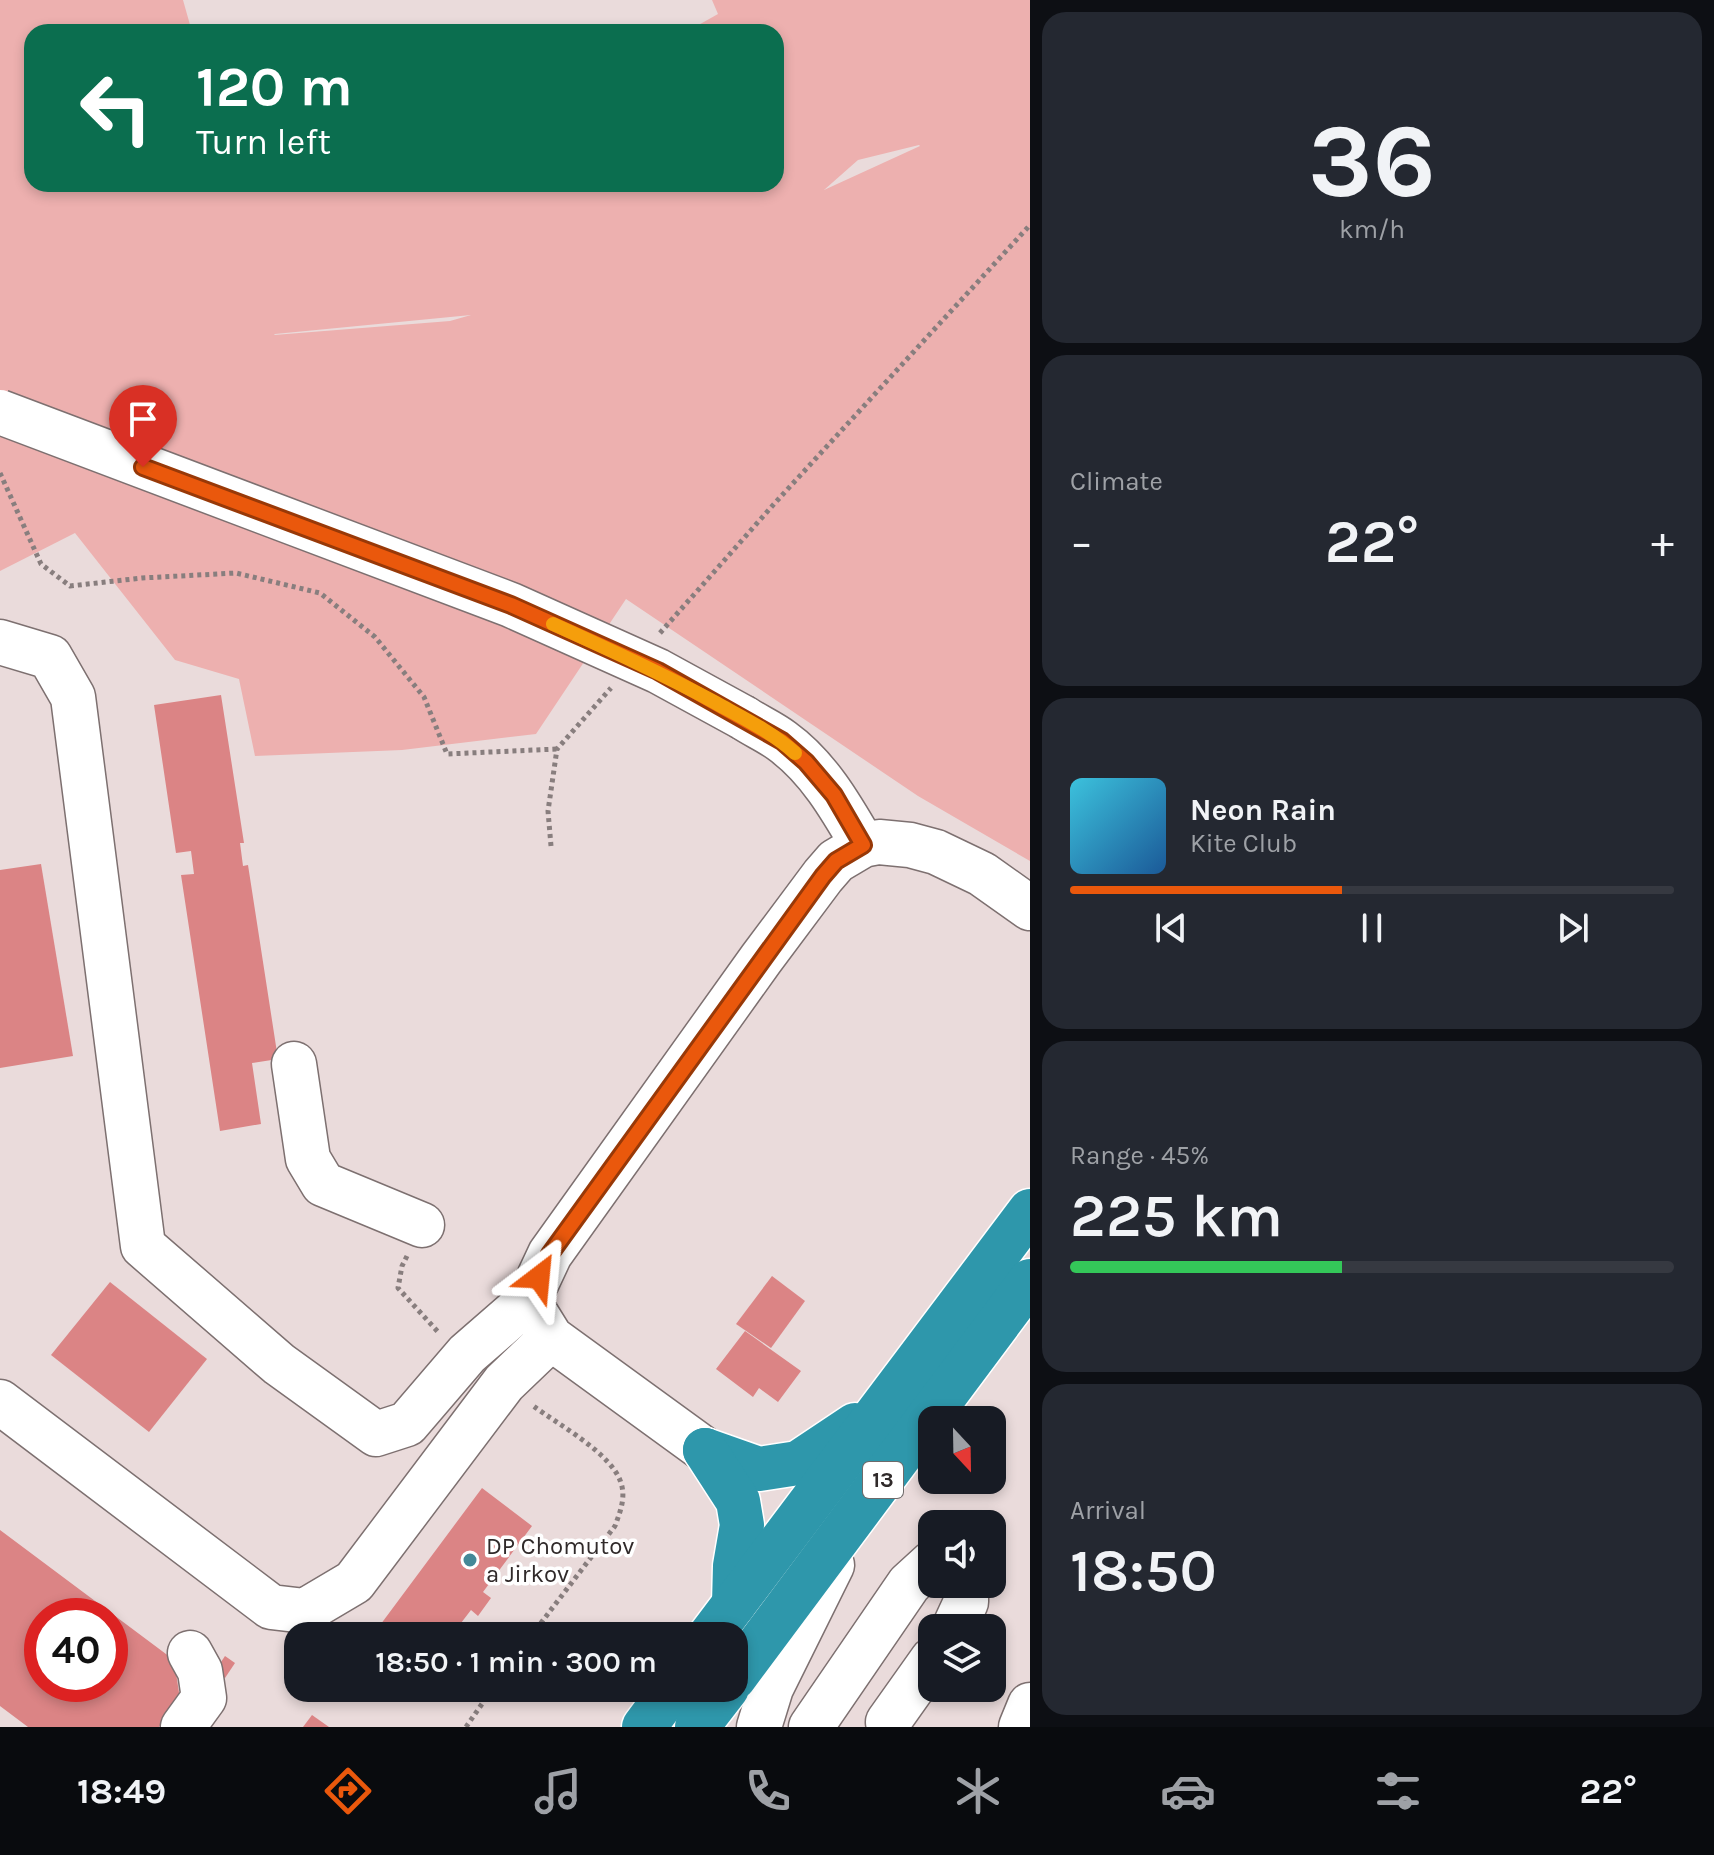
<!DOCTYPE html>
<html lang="en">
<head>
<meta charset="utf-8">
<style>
	body { margin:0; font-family:Karla,sans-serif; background:#242831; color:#f1f3f6; height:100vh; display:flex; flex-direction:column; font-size:30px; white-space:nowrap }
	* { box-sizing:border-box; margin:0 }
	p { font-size:26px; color:#9ea1a6 }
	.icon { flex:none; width:44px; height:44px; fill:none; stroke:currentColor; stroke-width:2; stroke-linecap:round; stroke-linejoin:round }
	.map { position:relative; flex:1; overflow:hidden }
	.side { display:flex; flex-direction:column; gap:12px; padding:12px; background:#0d0f14; width:684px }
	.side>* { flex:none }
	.hud { position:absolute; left:24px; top:24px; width:760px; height:168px; border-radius:24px; box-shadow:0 4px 12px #0003; background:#0b6e4f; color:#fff; overflow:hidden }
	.needle { width:52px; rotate:158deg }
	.fabs { position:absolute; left:918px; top:1406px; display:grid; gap:16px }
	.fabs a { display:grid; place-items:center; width:88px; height:88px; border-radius:16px; background:#171b24; box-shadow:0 4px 12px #0003; font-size:40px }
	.speed { position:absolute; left:24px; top:1598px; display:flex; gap:16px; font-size:40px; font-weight:700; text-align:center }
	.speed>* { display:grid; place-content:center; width:104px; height:104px; border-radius:50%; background:#171b24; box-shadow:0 4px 12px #0003; line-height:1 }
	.speed .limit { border:12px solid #d22; background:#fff; color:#111 }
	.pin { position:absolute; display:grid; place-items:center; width:68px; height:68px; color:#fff; margin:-82px -34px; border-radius:50% 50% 50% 0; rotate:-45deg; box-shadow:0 0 8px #0007 }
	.pin .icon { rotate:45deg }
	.me { position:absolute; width:88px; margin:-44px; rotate:29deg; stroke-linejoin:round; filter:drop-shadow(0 0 6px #0008) }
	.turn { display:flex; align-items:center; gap:28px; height:168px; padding:0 40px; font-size:36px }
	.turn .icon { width:104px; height:104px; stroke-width:2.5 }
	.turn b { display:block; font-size:56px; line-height:68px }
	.big { font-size:60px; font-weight:600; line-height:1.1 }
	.side .widget { flex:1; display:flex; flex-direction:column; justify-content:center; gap:12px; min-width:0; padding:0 28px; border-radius:24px; background:#242831 }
	.side .dial { align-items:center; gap:0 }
	.dial b { font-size:104px; line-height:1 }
	.song { display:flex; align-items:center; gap:24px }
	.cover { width:96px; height:96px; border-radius:12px; background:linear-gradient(135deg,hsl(190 70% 55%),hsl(210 70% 35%)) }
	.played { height:8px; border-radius:4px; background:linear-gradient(90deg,#ea580c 45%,#363941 45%) }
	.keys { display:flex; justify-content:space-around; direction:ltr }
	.heat { display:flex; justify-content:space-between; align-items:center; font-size:44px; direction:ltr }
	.charge { height:12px; border-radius:6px; background:linear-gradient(90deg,#34c759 45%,#363941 0) }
	.trip { position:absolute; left:284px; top:1622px; width:464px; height:80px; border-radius:24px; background:#171b24; box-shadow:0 4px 12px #0003; font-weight:600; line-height:80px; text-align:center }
	.dock { display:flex; height:128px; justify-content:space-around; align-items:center; background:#090b0e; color:#9ea1a6 }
	.dock .icon { width:56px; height:56px }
	.dock .current { color:#ea580c }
	.dock b { font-size:36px; color:#f1f3f6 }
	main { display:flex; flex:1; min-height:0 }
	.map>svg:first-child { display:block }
	.green { fill:#edb0af; fill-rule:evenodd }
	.building { fill:#db8485; fill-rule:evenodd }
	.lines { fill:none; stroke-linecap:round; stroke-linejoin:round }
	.minor-casing { stroke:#7d7070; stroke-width:47 }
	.highway-casing { stroke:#fff; stroke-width:47 }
	.path { stroke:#887e7e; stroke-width:5; stroke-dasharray:4 4; stroke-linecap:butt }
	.minor { stroke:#fff; stroke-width:44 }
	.highway { stroke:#2e97ab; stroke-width:44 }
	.minor-bridge-casing { stroke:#7d7070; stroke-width:47; stroke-linecap:butt }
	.minor-bridge { stroke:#fff; stroke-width:44 }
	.route-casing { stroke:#983908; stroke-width:20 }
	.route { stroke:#ea580c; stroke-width:14 }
	.slow { stroke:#f59e0b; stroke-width:14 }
	.poi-dot { fill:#448897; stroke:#fff; stroke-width:3 }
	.labels { text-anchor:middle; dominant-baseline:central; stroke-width:7; stroke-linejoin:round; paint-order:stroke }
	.shield { fill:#fff; stroke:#6e6a6a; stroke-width:2 }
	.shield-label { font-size:22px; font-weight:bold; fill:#302a2a }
	.poi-label { font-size:24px; fill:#302a2a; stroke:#fff; text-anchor:start }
</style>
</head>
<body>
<main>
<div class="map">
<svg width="1030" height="1727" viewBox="0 0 1030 1727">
	<rect width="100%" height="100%" fill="#eadbdb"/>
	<path class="green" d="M0,0H183L192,32H32V184H167V187L175,184H776V32H686L718,14L712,0H1030V861L918,796L626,599L536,734L402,750L255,756L239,679L175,660L75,533L0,571ZM919,145L920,146L824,190L858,160ZM471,315L450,321L274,335L275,334Z"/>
	<g class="building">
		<path d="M221,695L244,843H240L243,866L248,865L278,1059L252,1063L261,1124L220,1131L181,875L194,874L191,851L176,853L154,705Z"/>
		<path d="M41,864L73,1056L0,1068V870Z"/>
		<path d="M772,1276L805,1301L771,1348L736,1324Z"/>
		<path d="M110,1282L207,1359L149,1432L51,1355Z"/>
		<path d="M745,1331L801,1371L778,1402L759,1388L753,1397L716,1369Z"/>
		<path d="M482,1488L532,1526L483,1592L491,1598L478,1616L471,1610L451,1636H372Z"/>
		<path d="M0,1530L174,1660L180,1699L159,1727H28L0,1706ZM42,1616H110V1684H42Z"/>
		<path d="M225,1656L235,1663L225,1678L215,1671Z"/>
		<path d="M379,1688H412L405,1698L396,1692L392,1698Z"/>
		<path d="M312,1715L329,1727H303Z"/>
	</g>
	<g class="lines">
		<g class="minor-casing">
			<g id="minor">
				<path d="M0,642L50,657L73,697L143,1246L279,1364L376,1434L407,1424L467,1354L528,1301"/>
				<path d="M744,718C756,726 770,732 782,741C818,767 841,807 863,845"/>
				<path d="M294,1064L308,1159L323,1184L422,1225"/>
				<path d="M0,1402L271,1607L305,1611L354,1582L504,1383L551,1338"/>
				<path d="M705,1450L551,1338L528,1301L550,1254L761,959L823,876L836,861L863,845L879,842L910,845L936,852L982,874L1030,908"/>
				<path d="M954,1628L966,1602V1584"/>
				<path d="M888,1722L932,1660"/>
				<path d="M183,1727L204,1698L200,1671L190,1653"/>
				<path d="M759,1727L771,1688L832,1565"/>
				<path d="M811,1727L909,1584L932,1563"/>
				<path d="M1021,1727L1030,1705"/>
			</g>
		</g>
		<g class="highway-casing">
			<g id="highway">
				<path d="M705,1450L759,1469L798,1463L855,1425"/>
				<path d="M705,1450L738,1501L742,1525L735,1566L734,1604"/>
				<path d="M710,1636L1030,1211"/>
				<path d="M734,1678L1030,1281"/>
				<path d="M644,1727L673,1688"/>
				<path d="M697,1727L727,1688"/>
			</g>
		</g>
		<g class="path">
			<path d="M0,473L41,564L70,586L142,578L236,573L320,593L375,637L424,697L447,754L557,749"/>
			<path d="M660,633L774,504L1030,225"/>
			<path d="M551,846L548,811L557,749L611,688"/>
			<path d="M407,1256L402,1266L398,1288L439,1333"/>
			<path d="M531,1636L615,1526C620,1512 626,1498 621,1483C612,1453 557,1424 532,1405"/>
			<path d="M466,1727L493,1688"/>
		</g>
		<use href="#minor" class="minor"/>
		<use href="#highway" class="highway"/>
		<g class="minor-bridge-casing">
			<path id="minor-bridge" d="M0,412L511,605L658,671L744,718"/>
		</g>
		<use href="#minor-bridge" class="minor-bridge"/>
	</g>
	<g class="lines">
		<g class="route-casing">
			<path id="route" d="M143,467L511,605L658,671L782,741L806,762L834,795L863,845L836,861L823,876L550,1254L539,1277"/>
		</g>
		<use href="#route" class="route"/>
		<path class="slow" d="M553,624C608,649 663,674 716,703C743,718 772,732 795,753"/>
	</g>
	<circle class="poi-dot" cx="470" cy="1560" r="8"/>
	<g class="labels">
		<rect class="shield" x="863" y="1462" width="40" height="36" rx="6"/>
		<g class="shield-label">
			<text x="883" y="1480">13</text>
		</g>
		<g class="poi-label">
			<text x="486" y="1546">DP Chomutov<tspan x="486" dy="28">a Jirkov</tspan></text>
		</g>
	</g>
</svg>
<div class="fabs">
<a><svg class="needle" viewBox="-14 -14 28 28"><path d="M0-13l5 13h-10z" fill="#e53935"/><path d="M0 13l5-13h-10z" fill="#9ea1a6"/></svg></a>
<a><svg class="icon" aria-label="sound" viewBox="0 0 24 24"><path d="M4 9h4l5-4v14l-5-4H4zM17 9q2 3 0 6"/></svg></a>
<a><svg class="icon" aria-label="layers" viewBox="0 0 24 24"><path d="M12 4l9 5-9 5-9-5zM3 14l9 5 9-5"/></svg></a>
</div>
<div class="speed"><div class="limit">40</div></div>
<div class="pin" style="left:143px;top:467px;background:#d93025"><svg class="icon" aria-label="arrive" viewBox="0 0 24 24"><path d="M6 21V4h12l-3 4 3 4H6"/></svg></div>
<svg class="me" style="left:539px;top:1277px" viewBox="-20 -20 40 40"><path d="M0-17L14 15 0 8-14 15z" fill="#ea580c" stroke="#fff" stroke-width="4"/></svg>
<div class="trip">18:50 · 1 min · 300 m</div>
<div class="hud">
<div class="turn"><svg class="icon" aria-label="left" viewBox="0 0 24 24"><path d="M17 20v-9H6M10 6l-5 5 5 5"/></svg><div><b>120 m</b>Turn left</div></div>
</div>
</div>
<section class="side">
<div class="widget dial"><b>36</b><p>km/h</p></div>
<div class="widget"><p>Climate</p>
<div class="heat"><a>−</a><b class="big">22°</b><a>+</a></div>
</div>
<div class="widget">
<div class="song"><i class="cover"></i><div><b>Neon Rain</b><p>Kite Club</p></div></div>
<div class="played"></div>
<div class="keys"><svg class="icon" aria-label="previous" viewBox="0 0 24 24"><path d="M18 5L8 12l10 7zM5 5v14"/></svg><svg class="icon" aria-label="pause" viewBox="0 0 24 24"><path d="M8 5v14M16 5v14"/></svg><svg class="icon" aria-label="next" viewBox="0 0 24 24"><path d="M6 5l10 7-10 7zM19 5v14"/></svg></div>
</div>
<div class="widget"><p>Range · 45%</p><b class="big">225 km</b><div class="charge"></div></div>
<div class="widget"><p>Arrival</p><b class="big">18:50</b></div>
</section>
</main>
<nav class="dock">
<b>18:49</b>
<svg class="icon current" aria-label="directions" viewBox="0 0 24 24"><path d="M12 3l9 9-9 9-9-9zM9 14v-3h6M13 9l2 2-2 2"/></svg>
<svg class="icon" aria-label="music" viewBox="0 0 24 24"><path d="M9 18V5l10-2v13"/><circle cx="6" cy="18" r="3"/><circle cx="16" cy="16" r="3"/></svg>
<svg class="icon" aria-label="phone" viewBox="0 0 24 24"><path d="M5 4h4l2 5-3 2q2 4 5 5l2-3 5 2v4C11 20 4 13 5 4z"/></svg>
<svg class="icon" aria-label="climate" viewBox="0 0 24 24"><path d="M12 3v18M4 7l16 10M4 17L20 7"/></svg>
<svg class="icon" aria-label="car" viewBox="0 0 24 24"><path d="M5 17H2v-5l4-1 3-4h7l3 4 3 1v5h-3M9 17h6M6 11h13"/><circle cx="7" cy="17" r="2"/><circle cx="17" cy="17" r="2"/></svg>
<svg class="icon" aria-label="filters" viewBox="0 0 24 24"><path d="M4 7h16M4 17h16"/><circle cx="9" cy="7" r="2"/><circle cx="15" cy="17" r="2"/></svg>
<b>22°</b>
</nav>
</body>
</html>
